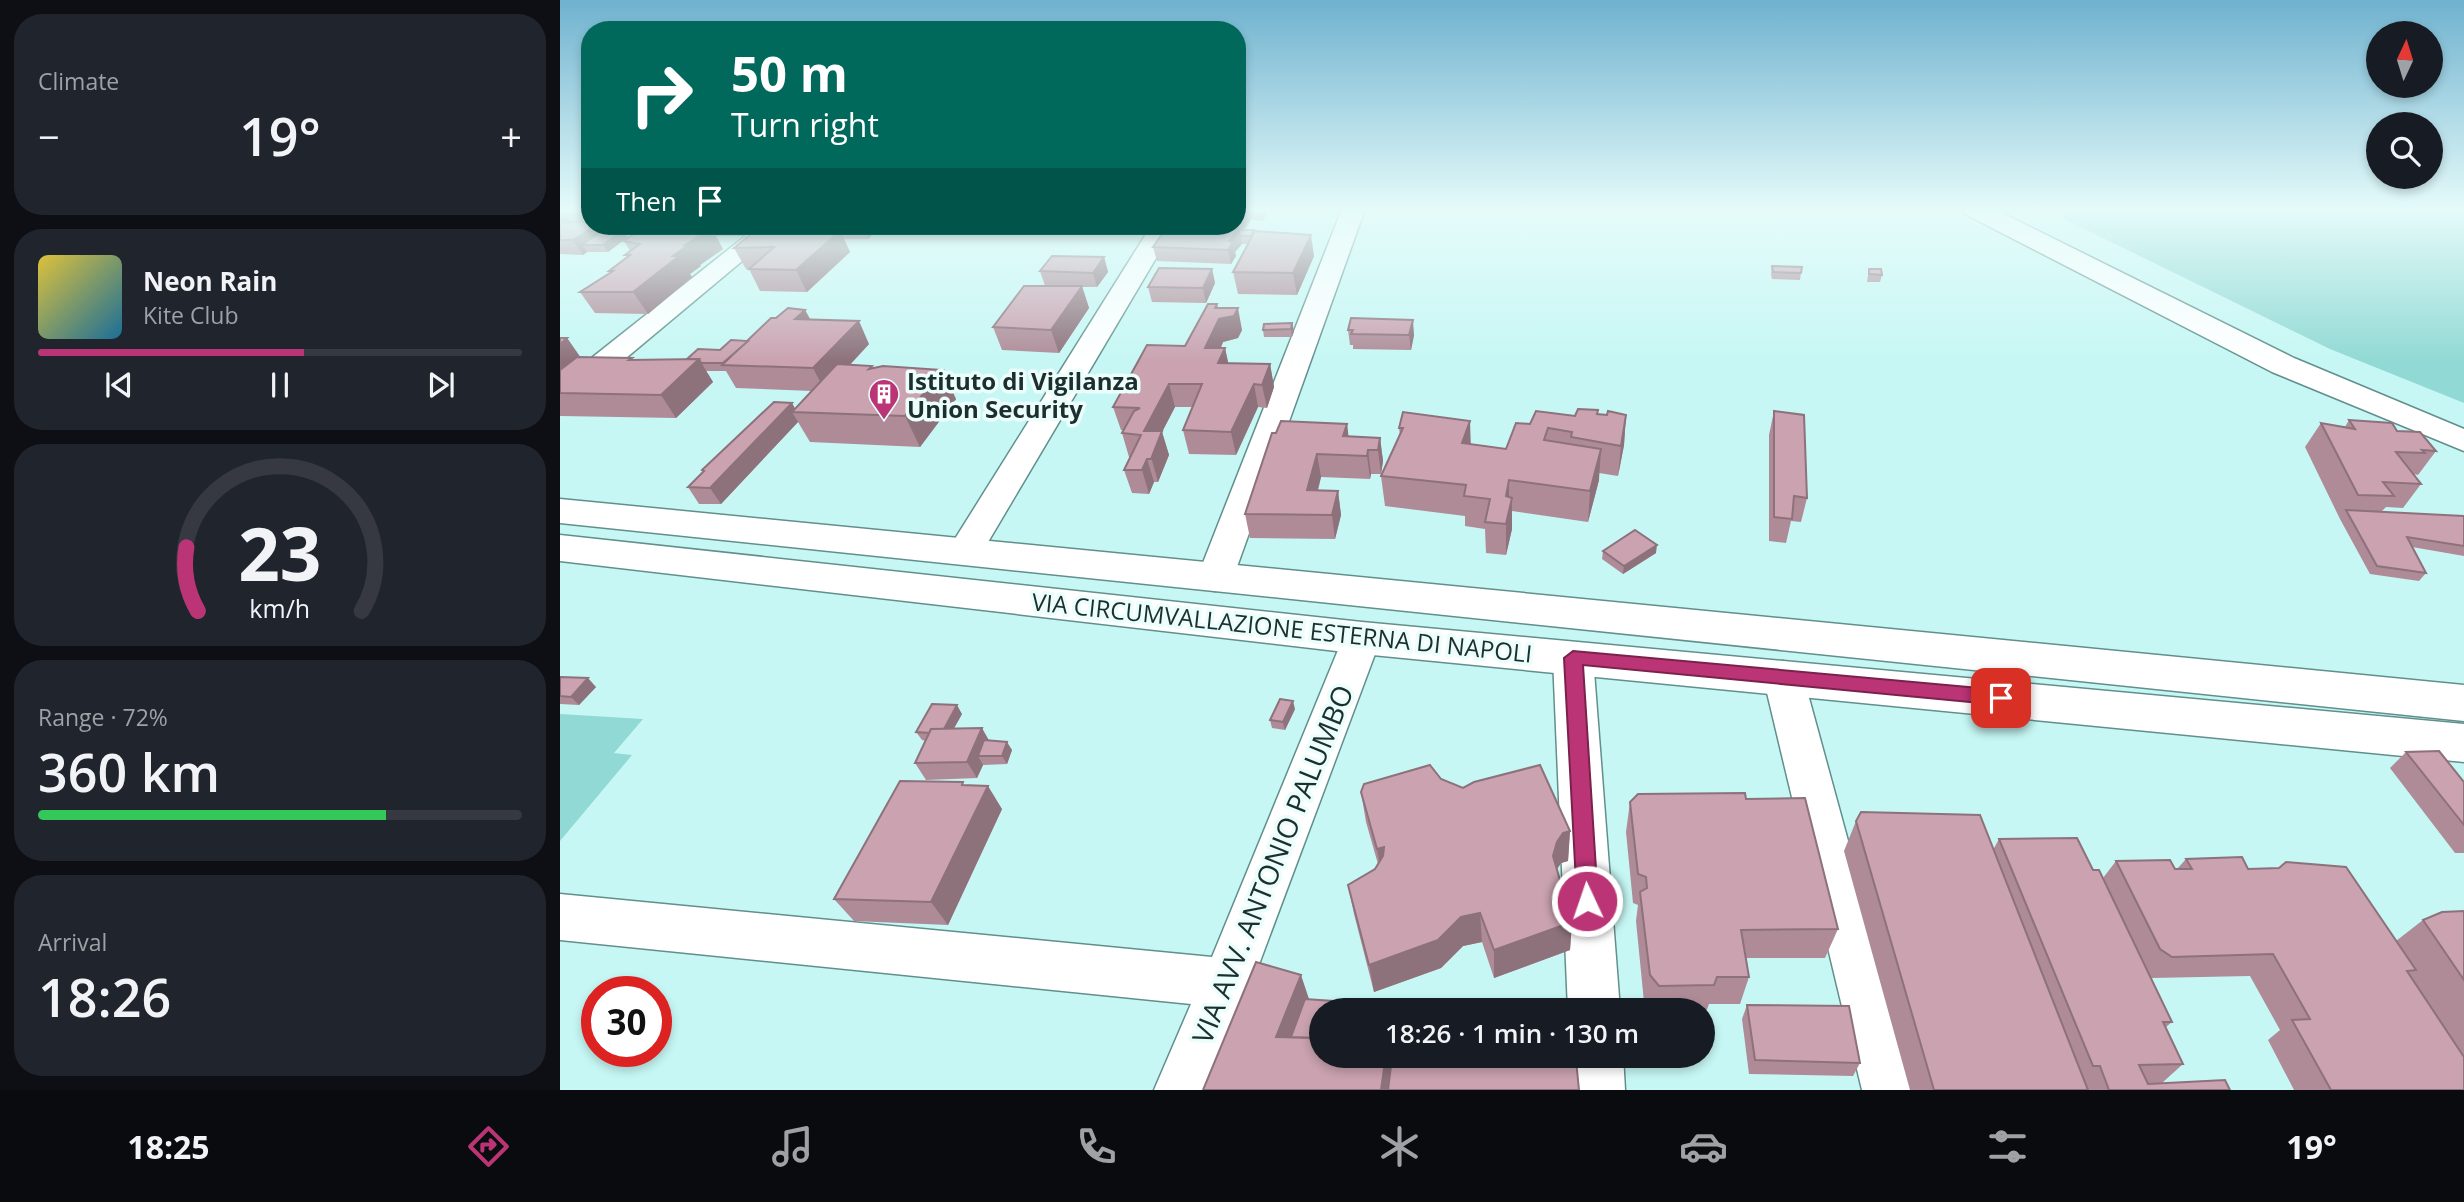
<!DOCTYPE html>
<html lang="en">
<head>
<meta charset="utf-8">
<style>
	body { margin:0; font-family:"Open Sans",sans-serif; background:#20242c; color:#f1f3f6; height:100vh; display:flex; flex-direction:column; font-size:26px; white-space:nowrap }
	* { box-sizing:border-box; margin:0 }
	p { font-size:23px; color:#9ea1a6 }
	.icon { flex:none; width:38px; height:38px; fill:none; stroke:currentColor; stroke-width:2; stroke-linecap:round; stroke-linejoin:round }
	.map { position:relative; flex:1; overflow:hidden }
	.side { display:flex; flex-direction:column; gap:14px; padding:14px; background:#0d0f14; width:560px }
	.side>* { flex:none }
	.hud { position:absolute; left:21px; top:21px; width:665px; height:214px; border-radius:28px; box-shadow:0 4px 10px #0003; background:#00695c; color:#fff; overflow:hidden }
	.needle { width:46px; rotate:4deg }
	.tools { position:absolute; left:1806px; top:21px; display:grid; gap:14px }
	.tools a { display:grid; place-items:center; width:77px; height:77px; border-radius:50%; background:#171b24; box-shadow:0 4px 10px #0003; font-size:35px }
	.speed { position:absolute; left:21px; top:976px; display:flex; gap:14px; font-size:35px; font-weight:700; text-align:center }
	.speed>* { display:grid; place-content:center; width:91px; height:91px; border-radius:50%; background:#171b24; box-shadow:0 4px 10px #0003; line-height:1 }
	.speed .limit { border:10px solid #d22; background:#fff; color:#111 }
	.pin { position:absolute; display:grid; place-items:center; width:60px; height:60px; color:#fff; margin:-30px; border-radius:14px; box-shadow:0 4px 10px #0006 }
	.me { position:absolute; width:77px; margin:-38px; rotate:357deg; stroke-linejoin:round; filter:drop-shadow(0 0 5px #0008) }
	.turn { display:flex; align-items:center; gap:24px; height:147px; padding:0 35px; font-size:32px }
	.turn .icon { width:91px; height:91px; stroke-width:2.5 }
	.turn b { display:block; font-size:49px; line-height:60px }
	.then { display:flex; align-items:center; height:66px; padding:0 35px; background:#0003; gap:14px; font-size:26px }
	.big { font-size:52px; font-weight:600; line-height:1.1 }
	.side .widget { flex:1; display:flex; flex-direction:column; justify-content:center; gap:10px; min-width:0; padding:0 24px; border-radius:28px; background:#20242c }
	.side .dial { align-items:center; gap:0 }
	.dial svg { height:182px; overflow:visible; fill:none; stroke:#363941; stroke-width:7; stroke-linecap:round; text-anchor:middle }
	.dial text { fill:#f1f3f6; stroke:none }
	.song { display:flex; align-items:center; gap:21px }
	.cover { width:84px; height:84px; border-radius:10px; background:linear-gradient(135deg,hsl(50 70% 55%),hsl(200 70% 35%)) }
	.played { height:7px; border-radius:4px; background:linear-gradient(90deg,#bb3475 55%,#363941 55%) }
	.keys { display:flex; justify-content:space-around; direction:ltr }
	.heat { display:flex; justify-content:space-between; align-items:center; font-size:38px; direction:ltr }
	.charge { height:10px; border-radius:5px; background:linear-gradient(90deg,#34c759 72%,#363941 0) }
	.trip { position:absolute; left:749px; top:998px; width:406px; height:70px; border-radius:35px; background:#171b24; box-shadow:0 4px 10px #0003; font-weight:600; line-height:70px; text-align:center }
	.dock { display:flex; height:112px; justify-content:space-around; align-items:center; background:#090b0e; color:#9ea1a6 }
	.dock .icon { width:49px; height:49px }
	.dock .on { color:#bb3475 }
	.dock b { font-size:32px; color:#f1f3f6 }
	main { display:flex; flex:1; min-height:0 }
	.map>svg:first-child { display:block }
	.green { fill:#91d9d4 }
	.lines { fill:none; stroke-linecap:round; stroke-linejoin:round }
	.street-casing { stroke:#618f8c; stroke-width:3 }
	.secondary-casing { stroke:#618f8c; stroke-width:3 }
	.primary-casing { stroke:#618f8c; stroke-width:3 }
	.street { fill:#fff; fill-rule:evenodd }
	.secondary { fill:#fff; fill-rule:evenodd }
	.primary { fill:#fff; fill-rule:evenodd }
	.wall { fill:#ae8b97 }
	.shaded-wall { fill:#8d717b }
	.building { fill:#caa2b0; stroke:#8d717b; stroke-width:2 }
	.route { fill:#bb3475; stroke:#7a224c; stroke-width:2 }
	.labels { text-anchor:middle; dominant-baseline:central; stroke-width:7; stroke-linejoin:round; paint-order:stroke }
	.poi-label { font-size:24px; font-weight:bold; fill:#1c2f2e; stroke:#ebfefc; text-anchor:start }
	.street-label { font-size:24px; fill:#1c2f2e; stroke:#ebfefc }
	.near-street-label { font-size:28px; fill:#1c2f2e; stroke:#ebfefc }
</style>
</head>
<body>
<main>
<section class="side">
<div class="widget"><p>Climate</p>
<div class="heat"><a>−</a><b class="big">19°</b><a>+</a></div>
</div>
<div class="widget">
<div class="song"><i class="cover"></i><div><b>Neon Rain</b><p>Kite Club</p></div></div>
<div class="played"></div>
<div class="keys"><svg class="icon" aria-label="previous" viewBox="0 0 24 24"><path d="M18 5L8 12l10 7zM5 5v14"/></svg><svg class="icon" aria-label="pause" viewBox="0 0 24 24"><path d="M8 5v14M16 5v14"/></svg><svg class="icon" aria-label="next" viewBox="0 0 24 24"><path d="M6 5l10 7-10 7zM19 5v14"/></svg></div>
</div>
<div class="widget dial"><svg viewBox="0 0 100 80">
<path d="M14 69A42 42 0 1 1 86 69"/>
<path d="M14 69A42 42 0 0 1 9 41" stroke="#bb3475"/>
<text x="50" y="56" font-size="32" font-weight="700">23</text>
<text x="50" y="72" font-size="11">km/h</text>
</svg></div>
<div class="widget"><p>Range · 72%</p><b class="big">360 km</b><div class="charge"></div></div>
<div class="widget"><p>Arrival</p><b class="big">18:26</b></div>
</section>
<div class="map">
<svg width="1904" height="1090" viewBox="0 0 1904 1090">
	<rect width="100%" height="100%" fill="#c6f7f4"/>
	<g class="green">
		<path d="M1491,209H1904V403L1770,349L1502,218Z"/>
		<path d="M0,714L83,719L54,753L72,755L0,841Z"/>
	</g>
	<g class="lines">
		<g class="street-casing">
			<g id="street">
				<path d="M782,209H805L673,578L668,587L655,591L642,587L637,578Z"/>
				<path d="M198,226H224L11,404L0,407V383Z"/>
				<path d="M591,226H615L418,559L406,562L394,559L388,550Z"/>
				<path d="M802,624L816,628L821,638L692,983L648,1090H594L631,1004L0,940V894L652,957L783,638L788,628Z"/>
				<path d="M1013,643L1027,647L1033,658L1060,1010H1008L993,658L999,647Z"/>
				<path d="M1223,661L1237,665L1243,676L1356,1090H1302L1203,676L1209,665Z"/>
				<path d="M1009,1055H1063L1065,1090H1011Z"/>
			</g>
		</g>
		<g class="secondary-casing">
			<path id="secondary" d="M1402,209H1434L1734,358L1904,429V451L1712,372L1405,214Z"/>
		</g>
		<g class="primary-casing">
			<g id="primary">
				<path d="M0,499L1904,685V721L0,523Z"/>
				<path d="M0,535L802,622L1904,724V762L802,654L0,561Z"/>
			</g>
		</g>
		<use href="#street" class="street"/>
		<use href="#secondary" class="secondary"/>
		<use href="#primary" class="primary"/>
	</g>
	<g class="wall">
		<path d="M0,209H30V226H44L46,230L68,237L48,252H27L23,255L0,254Z"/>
		<path d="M677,209L708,210L703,221L693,220L692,218L684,230L754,256L737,295L678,294L673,272L688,244H682L675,252L676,256L671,264L597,261L593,247L646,228L645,226H639H677Z"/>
		<path d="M86,226H110L108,227L126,228L125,226H198L184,236H156L163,249L140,265L141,266L130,274L132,277L88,314L35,313L20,292L50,273L49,271L67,257L65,255L70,251L64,241L87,227Z"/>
		<path d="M200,226H321L308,239H284L290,252L247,292L200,291L189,269H186L174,248L202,229Z"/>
		<path d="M544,257L548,272L537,287H522L529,308L499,353L442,350L433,327L485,286L480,271Z"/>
		<path d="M1212,266L1241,273L1240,280L1212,279L1211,274Z"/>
		<path d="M652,269L655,283L646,303L592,302L588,287Z"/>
		<path d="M1309,269L1322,275L1320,282H1307Z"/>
		<path d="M658,308L682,330L678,338L663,342L661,348H665L668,363L710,364L714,387L707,408L698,407L676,455L629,454L623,430L633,407H615L602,432L609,455L598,482H594L589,494L572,493L564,470L570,457H569L562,433L563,430H561L553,407L625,346Z"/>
		<path d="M245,310L250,319L309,344L290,365L313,368L396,399L360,447L250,442L238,422L161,504H139L128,487L143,472L142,470L232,403L235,409L252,391L176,388L166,371H146L153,382L116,418L0,416V338H7L20,357L73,360L127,359L160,350L188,341L216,318Z"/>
		<path d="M732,323L734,331L732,337H704L703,330Z"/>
		<path d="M788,330L854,335L851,350L793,349V345H790Z"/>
		<path d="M1214,411L1247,498L1241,522L1231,521L1226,543L1209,541V435Z"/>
		<path d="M843,412L911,444L946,449L970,424L1015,416L1038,414L1066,415L1064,445L1058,476L1039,473V480L1028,522L952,511V529L946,555L926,553L925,529L905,526V516L825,506L821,476L840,435L839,428Z"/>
		<path d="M1789,420L1837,431L1876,451L1858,475L1854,474L1861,484L1843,508L1826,507L1821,512L1904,516V556L1852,547L1866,573L1859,581L1810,574L1780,519L1745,447L1761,423L1785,427Z"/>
		<path d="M787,424L788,436L820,438L823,461L821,474H811L810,479L761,477L758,491H778L781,515L775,539L690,538L685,514Z"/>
		<path d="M1043,551L1096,553L1063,574L1042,559Z"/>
		<path d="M0,677L36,687L19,705L0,704Z"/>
		<path d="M735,709L725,730L712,728L710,720Z"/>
		<path d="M402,714L394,728L452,750L447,764L423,765L417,778L366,780L355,763L366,741L362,740L356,732Z"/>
		<path d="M1846,752L1904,782V853H1895L1830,768Z"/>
		<path d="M881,779L1010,831L1008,861L1001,863L997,869L1012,922L1010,950L934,978L922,942L903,946L881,968L814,992L794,914L788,885L815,869L818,864L806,822L801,792Z"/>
		<path d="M405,785L442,809L388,925L294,921L274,899Z"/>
		<path d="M1186,799L1278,929L1265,958H1186L1189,977L1180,1004H1149L1146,1012H1143V1010H1090L1084,1002L1076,921L1078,905L1073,903L1066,832L1070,802Z"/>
		<path d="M1296,821L1433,850L1439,839L1533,870L1543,878L1556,861L1617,869L1626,859L1688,869L1836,941L1863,920L1904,911V1090H1734L1708,1040L1720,1030L1690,976L1592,978L1590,977L1612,1022L1606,1027L1623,1064L1602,1083L1670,1090H1350L1284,851Z"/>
		<path d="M1187,1005L1300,1063L1293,1076L1189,1074L1182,1019Z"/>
	</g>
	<g class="shaded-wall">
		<path d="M686,209H695L691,213L692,218L682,233L680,219Z"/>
		<path d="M704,209L708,210L703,221L702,214Z"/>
		<path d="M35,226H44L50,236L22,245L27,252L23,255L13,240Z"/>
		<path d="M179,226H198L184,236Z"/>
		<path d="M302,226H321L308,239Z"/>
		<path d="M151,228L163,249L140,265L141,266L130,274L132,277L88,314L73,292L125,245Z"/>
		<path d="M679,229L682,244L675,252L676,256L671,264L668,250L669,241Z"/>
		<path d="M63,230L68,237L48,252L43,245Z"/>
		<path d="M280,231L290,252L247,292L236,270Z"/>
		<path d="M751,235L754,256L737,295L733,273Z"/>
		<path d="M544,257L548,272L537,287L533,273Z"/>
		<path d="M652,269L655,283L646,303L643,288Z"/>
		<path d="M522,286L529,308L499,353L491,330Z"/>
		<path d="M657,304L661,319L678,308L682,330L678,338L663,342L650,371L645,348L655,308Z"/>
		<path d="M245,310L257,332L235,319Z"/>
		<path d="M853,320L854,335L851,350L849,335Z"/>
		<path d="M299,321L309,344L265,391L253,368Z"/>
		<path d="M732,323L734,331L732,337L731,329Z"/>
		<path d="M7,338L28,368L0,390V344Z"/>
		<path d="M665,348L670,371L658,363Z"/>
		<path d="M139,359L153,382L116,418L101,395Z"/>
		<path d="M710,364L714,387L707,408L702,385Z"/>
		<path d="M383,370L396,399L360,447L345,416Z"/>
		<path d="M609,384L615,407L602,432L609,455L598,482L584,431Z"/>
		<path d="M694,384L698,407L676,455L671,432Z"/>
		<path d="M232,403L237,412H232L238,422L161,504L150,488Z"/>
		<path d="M1066,415L1064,445L1058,476L1061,446Z"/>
		<path d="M910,421L911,451L902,443Z"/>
		<path d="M787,424L790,448L783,436Z"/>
		<path d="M820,438L823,461L821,474L818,450Z"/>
		<path d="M1041,449L1039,480L1028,522L1030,491Z"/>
		<path d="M808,450L811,474L810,479L807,456Z"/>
		<path d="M757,454L761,477L751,514L747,490Z"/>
		<path d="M587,459L594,482L589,494L582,470Z"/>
		<path d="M949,480V511L952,498V529L946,555V496Z"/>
		<path d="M778,491L781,515L775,539L772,515Z"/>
		<path d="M1097,545L1096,553L1063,574L1064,566Z"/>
		<path d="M28,678L36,687L19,705L11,697Z"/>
		<path d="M733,701L735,709L725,730L723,722Z"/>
		<path d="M397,705L402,714L387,741L382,733Z"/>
		<path d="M422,728L431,744L418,756L423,765L417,778L407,762Z"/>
		<path d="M447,742L452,750L447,764L442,756Z"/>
		<path d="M428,786L442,809L388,925L371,902Z"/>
		<path d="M1010,831L1008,861L1001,863L995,872L993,856L997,842L1003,833Z"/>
		<path d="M824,847L822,879L817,849Z"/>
		<path d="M920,913L922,942L903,946L881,968L814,992L809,965L901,917Z"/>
		<path d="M1012,922L1010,950L934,978V950Z"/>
		<path d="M741,975L750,1002L729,1056L716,1037Z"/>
		<path d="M826,1055H831L833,1065L830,1090H821Z"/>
	</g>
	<g class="building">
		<path d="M677,209H686L680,219H677Z"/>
		<path d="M693,209H704L702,214L691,213Z"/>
		<path d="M0,220H6L4,222H30V226H35L13,240H0Z"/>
		<path d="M84,227L151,228L125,245H128L113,256H119L73,292H20L53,271H49L70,255H65L80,244L64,241Z"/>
		<path d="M607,227L679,229L669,241L673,242L668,250L593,247Z"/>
		<path d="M197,229L280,231L236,270L189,269L214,247L174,248Z"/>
		<path d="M43,230H63L43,245H22Z"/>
		<path d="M679,230H694L691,236H680Z"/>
		<path d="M695,231L751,235L733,273L673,272Z"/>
		<path d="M492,256L544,257L533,273L480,271Z"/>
		<path d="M1212,266L1242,267L1241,273L1213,272Z"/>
		<path d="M599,268L652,269L643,288L588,287Z"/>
		<path d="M1309,269H1321L1322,275L1309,274Z"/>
		<path d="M464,286H522L491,330L433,327Z"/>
		<path d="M648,304H657L655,308H678L674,316L659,319L645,348H665L658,363L710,364L702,385L694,384L671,432L623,430L642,384H609L584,431H602L591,459H587L582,470H564L581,435L562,433L574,411L580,408L553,407L587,345L625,346Z"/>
		<path d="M228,308L245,310L235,319L299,321L253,368L162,365L211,318H216Z"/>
		<path d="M791,318L853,320L849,335L791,334L793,330H788Z"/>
		<path d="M732,323L731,329L703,330L704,324Z"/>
		<path d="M0,338H7L0,344Z"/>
		<path d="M171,340L188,341L163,363H141L139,359H127L138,349L160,350Z"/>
		<path d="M17,357L72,358L69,360L139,359L101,395L0,393V370Z"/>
		<path d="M277,364L312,366L309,369L323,366L383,370L345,416L232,412Z"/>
		<path d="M214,402L232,403L150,488L128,487L144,471L142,470Z"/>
		<path d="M1018,409L1038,410L1037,414L1047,415L1048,411L1066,415L1061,446L1011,437L1012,432L988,428L984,440L1041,449L1030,491L949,480L946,496L952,498L946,524L925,522L930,499L904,496L906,485L821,476L843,428H839L843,412L910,421L902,443L946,449L956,423L970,424L976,411L1015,416Z"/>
		<path d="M1214,411L1244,415L1247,498L1234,496L1232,519L1214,517Z"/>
		<path d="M1789,420L1832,423L1837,431L1860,432L1876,451L1862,450L1865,453L1836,452L1861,484L1823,482L1834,496L1798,495L1761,423L1795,429Z"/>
		<path d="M721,421L787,424L783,436L820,438L818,450H808L807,456L757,454L747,490L778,491L772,515L685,514L712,433H716Z"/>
		<path d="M1786,510L1904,516V546L1847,537L1866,573L1817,566Z"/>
		<path d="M1075,530L1097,545L1064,566L1043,551Z"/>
		<path d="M0,677L28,678L11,697L0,696Z"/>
		<path d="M720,699L733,701L723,722L710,720Z"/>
		<path d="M372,704L397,705L384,729H371L370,733L356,732Z"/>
		<path d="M422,728L407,762L355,763L371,729Z"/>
		<path d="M424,740L447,742L442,756H418Z"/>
		<path d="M1879,751L1904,782V825L1846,752Z"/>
		<path d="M870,765L881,779L903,788L914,782L980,765L1010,831L1003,833L997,842L993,856L1012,922L934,950L920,913L901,917L878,940L809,965L788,885L815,869L823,856L824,847L817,849L801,792L804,784Z"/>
		<path d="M340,781L403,782L402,785L428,786L371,902L274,899Z"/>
		<path d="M1185,793L1186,799L1245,798L1278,929L1181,930L1189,977H1157L1154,985L1099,986L1090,975L1080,892L1087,888L1086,877L1078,874L1070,802L1078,794Z"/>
		<path d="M1301,812L1420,815L1528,1090H1374L1296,821Z"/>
		<path d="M1517,838L1533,870H1539L1612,1022H1603L1623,1064L1579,1065L1588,1084L1665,1080L1670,1090H1549L1540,1066H1533L1439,839Z"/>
		<path d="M1682,857L1688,869L1719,868L1726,862L1786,867L1856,970L1847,971L1904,1057V1090H1771L1732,1020L1750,1019L1713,954L1612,957L1600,949L1556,861L1610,860L1615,869H1632L1626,859Z"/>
		<path d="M1904,911V980L1863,920L1882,912Z"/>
		<path d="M696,962L741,975L716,1037L761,1038V1055H826L821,1090H643Z"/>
		<path d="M745,999L773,1001L771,1010H761V1038L731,1037Z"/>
		<path d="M1187,1005L1289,1006L1300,1063L1195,1060Z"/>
		<path d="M832,1058L1016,1060L1019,1090H828Z"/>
	</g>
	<linearGradient id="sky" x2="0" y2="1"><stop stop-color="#6fb2cf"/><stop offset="0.58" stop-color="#e5fbfa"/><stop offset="1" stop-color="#e5fbfa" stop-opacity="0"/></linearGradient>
	<rect width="1904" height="362" fill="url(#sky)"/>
	<path class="route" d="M1013,651L1441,690L1450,698L1441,705L1023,665L1038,901L1035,909L1027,912L1020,909L1017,901L1004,658Z"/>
	<defs>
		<g id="building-pin" transform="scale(1.575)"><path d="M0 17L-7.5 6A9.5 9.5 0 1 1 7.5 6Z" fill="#bb3475" stroke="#ebfefc"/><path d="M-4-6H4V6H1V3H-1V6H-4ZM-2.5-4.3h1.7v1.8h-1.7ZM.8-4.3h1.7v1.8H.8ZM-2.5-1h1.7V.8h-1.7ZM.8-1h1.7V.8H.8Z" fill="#fff"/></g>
	</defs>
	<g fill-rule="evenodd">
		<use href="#building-pin" x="324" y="394"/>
	</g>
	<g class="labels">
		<g class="poi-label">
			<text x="347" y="380">Istituto di Vigilanza<tspan x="347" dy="28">Union Security</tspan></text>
		</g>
		<g class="street-label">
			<text transform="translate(722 627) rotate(6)">VIA CIRCUMVALLAZIONE ESTERNA DI NAPOLI</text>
		</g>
		<g class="near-street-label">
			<text transform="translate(712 864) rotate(-68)">VIA AVV. ANTONIO PALUMBO</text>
		</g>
	</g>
</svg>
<div class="tools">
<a><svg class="needle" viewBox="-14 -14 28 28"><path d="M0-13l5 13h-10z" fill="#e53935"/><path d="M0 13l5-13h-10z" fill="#9ea1a6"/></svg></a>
<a><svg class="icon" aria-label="search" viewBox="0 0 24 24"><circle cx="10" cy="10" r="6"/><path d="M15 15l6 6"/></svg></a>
</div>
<div class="speed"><div class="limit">30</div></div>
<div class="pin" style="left:1441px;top:698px;background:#d93025"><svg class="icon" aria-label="arrive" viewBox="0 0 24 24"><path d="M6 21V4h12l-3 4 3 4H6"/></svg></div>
<svg class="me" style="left:1027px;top:901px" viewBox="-20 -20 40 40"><circle r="17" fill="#bb3475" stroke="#fff" stroke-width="3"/><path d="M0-11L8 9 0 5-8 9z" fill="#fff"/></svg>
<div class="trip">18:26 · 1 min · 130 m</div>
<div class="hud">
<div class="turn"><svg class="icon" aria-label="right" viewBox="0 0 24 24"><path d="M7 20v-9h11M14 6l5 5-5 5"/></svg><div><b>50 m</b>Turn right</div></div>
<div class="then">Then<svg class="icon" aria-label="arrive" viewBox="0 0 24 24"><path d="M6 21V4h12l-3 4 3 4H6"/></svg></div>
</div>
</div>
</main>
<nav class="dock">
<b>18:25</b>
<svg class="icon on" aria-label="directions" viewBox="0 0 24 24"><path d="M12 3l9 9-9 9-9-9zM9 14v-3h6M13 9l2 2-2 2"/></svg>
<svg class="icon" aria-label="music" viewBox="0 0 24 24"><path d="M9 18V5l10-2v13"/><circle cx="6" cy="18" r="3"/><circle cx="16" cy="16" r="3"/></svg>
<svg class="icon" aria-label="phone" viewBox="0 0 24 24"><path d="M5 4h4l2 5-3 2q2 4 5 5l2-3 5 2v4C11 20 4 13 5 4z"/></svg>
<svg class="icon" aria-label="climate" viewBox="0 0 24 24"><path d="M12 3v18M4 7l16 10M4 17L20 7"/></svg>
<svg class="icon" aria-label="car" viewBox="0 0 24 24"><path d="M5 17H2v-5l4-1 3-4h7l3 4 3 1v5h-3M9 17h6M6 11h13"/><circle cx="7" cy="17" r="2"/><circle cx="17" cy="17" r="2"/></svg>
<svg class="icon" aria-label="filters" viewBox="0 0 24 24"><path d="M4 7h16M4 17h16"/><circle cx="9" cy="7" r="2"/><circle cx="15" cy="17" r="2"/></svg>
<b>19°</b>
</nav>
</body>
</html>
